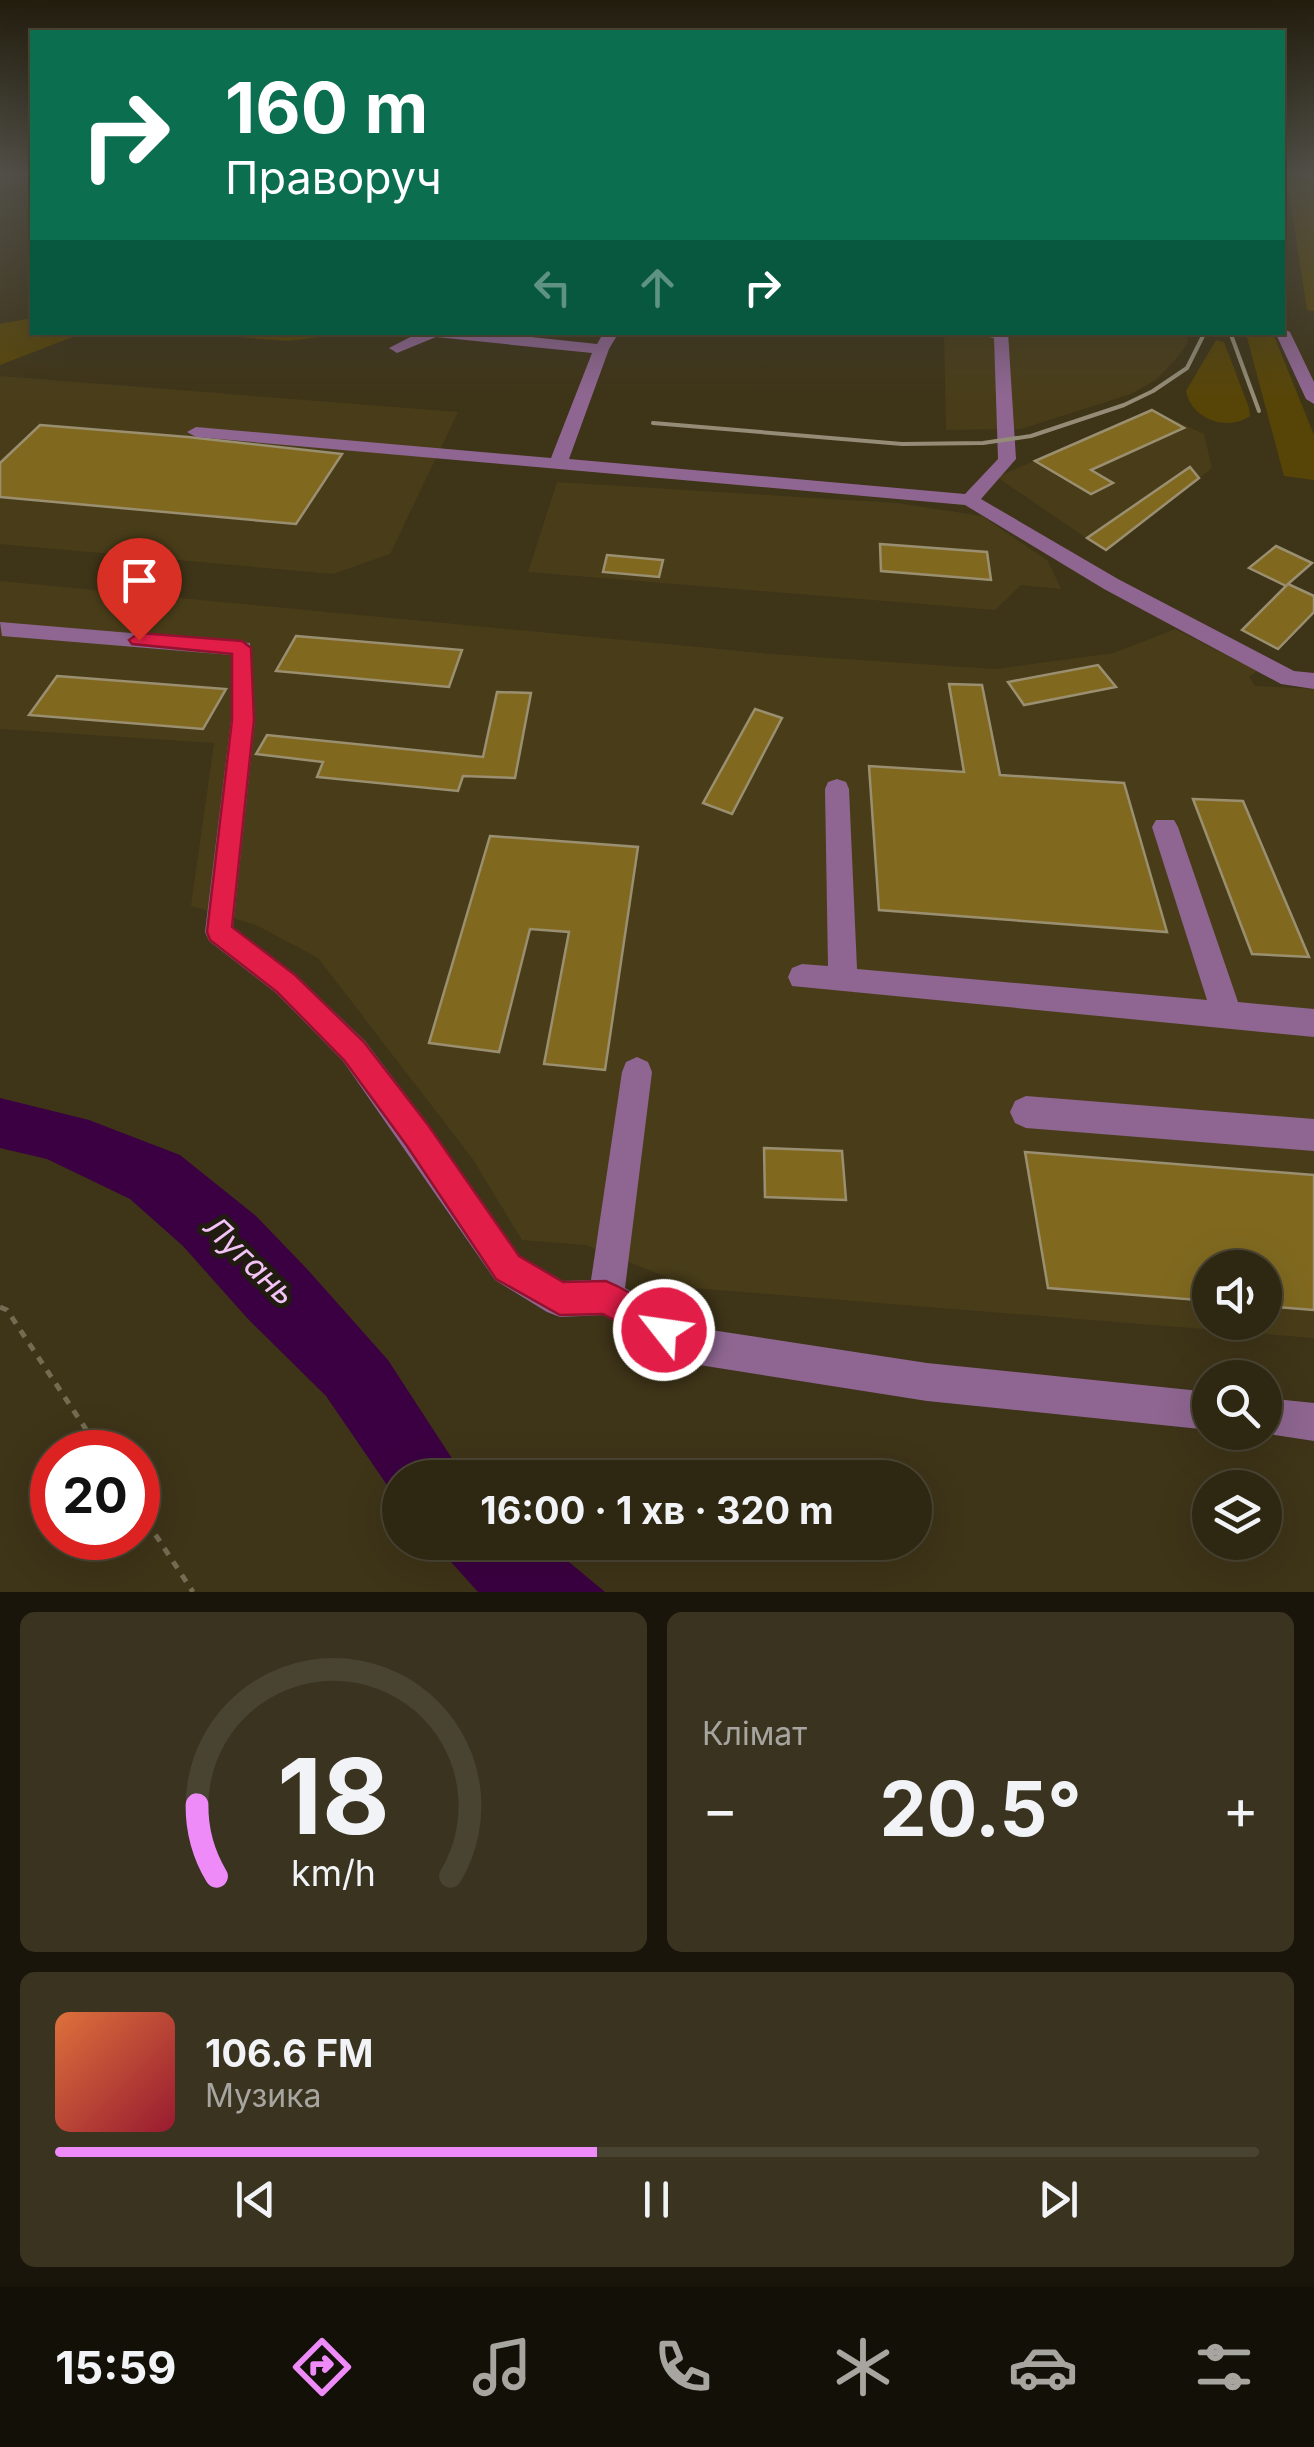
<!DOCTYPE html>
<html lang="uk">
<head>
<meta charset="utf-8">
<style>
	body { margin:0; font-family:Inter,sans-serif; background:#3a3320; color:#f1f3f6; height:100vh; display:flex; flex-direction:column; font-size:38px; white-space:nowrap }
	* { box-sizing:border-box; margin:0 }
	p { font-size:32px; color:#a7a59f }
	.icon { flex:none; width:55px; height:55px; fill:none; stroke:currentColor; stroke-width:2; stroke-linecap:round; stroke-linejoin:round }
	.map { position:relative; height:1592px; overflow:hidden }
	.details { display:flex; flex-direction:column; gap:20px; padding:20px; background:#19150a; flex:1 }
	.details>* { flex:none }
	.top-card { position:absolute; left:30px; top:30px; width:1255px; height:305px; border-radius:0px; box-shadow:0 10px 40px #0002,0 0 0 2px #494432; background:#0b6e4f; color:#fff; overflow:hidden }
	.tools { position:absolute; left:1192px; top:1250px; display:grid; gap:20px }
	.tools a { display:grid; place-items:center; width:90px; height:90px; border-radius:50%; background:#2e2712; box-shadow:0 10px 40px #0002,0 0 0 2px #494432; font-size:50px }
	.speed { position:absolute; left:30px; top:1430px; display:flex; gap:20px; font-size:50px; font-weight:700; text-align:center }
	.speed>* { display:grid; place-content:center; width:130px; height:130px; border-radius:50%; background:#2e2712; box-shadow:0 10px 40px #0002,0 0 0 2px #494432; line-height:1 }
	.speed .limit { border:15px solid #d22; background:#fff; color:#111 }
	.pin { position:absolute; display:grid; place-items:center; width:85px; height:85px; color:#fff; margin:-102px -42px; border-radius:50% 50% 50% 0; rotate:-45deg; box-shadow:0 0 10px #0007 }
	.pin .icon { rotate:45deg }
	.me { position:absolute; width:110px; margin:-55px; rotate:300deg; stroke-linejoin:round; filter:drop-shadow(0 0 8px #0008) }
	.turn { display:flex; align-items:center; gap:35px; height:210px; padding:0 30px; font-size:45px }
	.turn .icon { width:130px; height:130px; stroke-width:2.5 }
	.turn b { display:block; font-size:70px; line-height:85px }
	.lanes { display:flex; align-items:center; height:95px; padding:0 30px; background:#0003; justify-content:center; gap:50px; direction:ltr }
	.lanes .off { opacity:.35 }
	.big { font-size:75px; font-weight:700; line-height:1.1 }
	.details .tile { flex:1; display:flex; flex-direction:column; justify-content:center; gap:15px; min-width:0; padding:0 35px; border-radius:15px; background:#3a3320 }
	.details .dial { align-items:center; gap:0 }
	.dial svg { height:260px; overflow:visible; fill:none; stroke:#494432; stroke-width:7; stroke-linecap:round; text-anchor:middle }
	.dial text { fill:#f1f3f6; stroke:none }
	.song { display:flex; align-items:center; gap:30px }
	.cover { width:120px; height:120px; border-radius:15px; background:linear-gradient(135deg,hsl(20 70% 55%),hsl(350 70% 35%)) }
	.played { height:10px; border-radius:5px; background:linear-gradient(90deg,#ee8bf8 45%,#494432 45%) }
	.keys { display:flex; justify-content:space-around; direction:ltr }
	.heat { display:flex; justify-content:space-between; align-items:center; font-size:55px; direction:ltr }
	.details .tiles { flex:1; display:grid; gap:20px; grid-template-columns:1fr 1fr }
	.tile:last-child { grid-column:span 2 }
	.trip { position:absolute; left:382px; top:1460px; width:550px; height:100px; border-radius:50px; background:#2e2712; box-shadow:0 10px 40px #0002,0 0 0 2px #494432; font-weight:700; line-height:100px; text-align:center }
	.dock { display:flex; height:160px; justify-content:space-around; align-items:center; background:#121007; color:#a7a59f }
	.dock .icon { width:70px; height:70px }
	.dock .selected { color:#ee8bf8 }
	.dock b { font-size:45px; color:#f1f3f6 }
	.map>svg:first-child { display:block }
	.built { fill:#493d19; fill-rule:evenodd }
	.green { fill:#574508 }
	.water { fill:#3b0041 }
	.building { fill:#80691f; stroke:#9a8f71; stroke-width:2.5 }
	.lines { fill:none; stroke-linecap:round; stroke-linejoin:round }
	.path { stroke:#746b53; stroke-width:5; stroke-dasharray:8 8; stroke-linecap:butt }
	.minor { fill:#8e6691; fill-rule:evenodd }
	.rail { stroke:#948c76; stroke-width:4 }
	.route { fill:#e11d48; stroke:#92132f; stroke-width:2.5 }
	.labels { text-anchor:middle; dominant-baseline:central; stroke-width:10; stroke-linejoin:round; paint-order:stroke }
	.near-water-label { font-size:32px; font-style:italic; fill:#f3c2f7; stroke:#211c10 }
</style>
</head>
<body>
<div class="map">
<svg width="1314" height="1592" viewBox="0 0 1314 1592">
	<rect width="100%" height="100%" fill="#3e3418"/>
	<g class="built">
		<path d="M1185,332L1188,343L1175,360L1156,380L1131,394L1021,429L946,430L944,333Z"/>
		<path d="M0,376L458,412L390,554L333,574L0,544Z"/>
		<path d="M1152,410L1204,434L1212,468L1105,551L997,477Z"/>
		<path d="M557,482L897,503L982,516L1048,561L1061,589L1021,585L995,610L528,572Z"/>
		<path d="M0,581L771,654L995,669L1114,653L1175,629L1257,671L1249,677L1255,686L1314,689V1338L694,1288L586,1245L522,1240L472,1158L318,958L256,925L191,906L214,743L0,729ZM1210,1268H1265V1322H1210Z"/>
	</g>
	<g class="green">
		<path d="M1286,174H1314V311L1307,310Z"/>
		<path d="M32,318V332L83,333L0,365V324Z"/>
		<path d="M184,333H353L288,341Z"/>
		<path d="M1246,334L1274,336L1314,435V480L1284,476Z"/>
		<path d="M1216,340L1224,342L1249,408L1250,416C1227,432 1191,419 1186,391Z"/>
	</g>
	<g class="water">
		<path d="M0,1098L89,1120L180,1155L256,1216L307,1269L388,1360L453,1460L473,1477L400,1478V1504L326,1396L248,1319L183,1246L130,1199L47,1159L0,1148Z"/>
		<path d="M434,1543H546L605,1592H478Z"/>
	</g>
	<g class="building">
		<path d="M1152,410L1184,428L1091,470L1113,483L1091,494L1035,461Z"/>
		<path d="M40,425L188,437L342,454L296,524L0,497V463Z"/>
		<path d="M1190,467L1199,478L1106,550L1087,538Z"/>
		<path d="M880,544L987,552L991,580L881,571Z"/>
		<path d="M1276,546L1312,563L1288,584L1314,596V612L1278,649L1242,630L1286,586L1249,568Z"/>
		<path d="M607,555L663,560L659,577L603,572Z"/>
		<path d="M296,636L462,650L449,687L276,671Z"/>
		<path d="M1098,665L1116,687L1024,705L1008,682Z"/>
		<path d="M57,676L226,689L203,729L29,715Z"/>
		<path d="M949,684L982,685L1000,775L1124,783L1167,932L879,910L869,766L964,772Z"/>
		<path d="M497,692L531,693L515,778L463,776L458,791L317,777L323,762L256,754L267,735L483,757Z"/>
		<path d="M755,709L782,718L732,814L703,803Z"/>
		<path d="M1193,799L1243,801L1309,957L1252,954Z"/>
		<path d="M490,836L638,847L605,1070L544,1064L569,932L530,929L499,1052L429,1043Z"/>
		<path d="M764,1148L842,1151L846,1200L765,1197Z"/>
		<path d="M1025,1152L1314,1175V1310L1265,1306V1268H1210V1301L1048,1288Z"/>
	</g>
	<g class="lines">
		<g class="path">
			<path d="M0,1307L7,1310L101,1452"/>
			<path d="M138,1508L193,1592"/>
		</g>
		<g class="minor">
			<path d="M1282,328L1290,332L1314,382V404L1306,399L1275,332H1282Z"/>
			<path d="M420,332H484L597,344L604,332H619L609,349L569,459L965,494L998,459L994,338L964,332H1008L1016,459L981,499L1118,579L1294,671L1314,673V689L1281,684L1104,589L965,505L196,437L187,432L196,427L551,458L592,353L436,337L397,353L389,348Z"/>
			<path d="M0,622L250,643L255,720L233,927L296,975L365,1041L428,1124L519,1256L563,1281L591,1280L622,1072L626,1062L637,1057L648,1062L652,1072L625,1288L698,1328L927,1363L1210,1392V1430L927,1401L693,1364L603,1315L560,1317L547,1312L495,1280L343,1061L276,993L209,941L205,932L231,720V655L2,636Z"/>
			<path d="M837,779L846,782L849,789L857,969L1207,1000L1152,827L1156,820H1174L1178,827L1238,1002L1314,1009V1037L792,986L788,977L792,968L802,964L828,966L825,789L828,782Z"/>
			<path d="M1026,1096L1314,1119V1151L1026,1128L1015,1123L1010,1112L1015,1101Z"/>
			<path d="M1265,1398L1314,1403V1441L1256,1432H1265Z"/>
		</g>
		<g class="rail">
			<path d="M1230,332L1259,411"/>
			<path d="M653,423L902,444L983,443L1031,436L1124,405L1153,391L1187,368L1205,332"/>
		</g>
	</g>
	<linearGradient id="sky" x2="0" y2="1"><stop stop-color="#221d0d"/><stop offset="0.44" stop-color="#525048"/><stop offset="1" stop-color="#525048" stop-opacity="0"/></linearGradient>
	<rect width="1314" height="396" fill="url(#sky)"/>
	<path class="route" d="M139,633L242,641L251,648L254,720L232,927L295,975L364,1042L428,1125L519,1256L563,1282L606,1281L617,1286L675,1318L680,1330L675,1342L664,1347L603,1314L560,1315L496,1279L407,1146L344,1060L277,992L210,940L207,932L232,720V654L132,644L129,640Z"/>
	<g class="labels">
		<g class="near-water-label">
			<text transform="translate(250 1260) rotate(44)">Лугань</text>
		</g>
	</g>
</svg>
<div class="tools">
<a><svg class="icon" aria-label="sound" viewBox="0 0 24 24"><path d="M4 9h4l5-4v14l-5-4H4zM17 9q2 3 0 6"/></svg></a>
<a><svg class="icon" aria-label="search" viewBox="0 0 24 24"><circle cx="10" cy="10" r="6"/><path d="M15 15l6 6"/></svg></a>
<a><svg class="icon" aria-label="layers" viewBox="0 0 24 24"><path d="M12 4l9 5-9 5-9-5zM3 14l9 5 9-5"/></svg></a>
</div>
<div class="speed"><div class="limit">20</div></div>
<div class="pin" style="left:139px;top:640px;background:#d93025"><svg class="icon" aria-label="arrive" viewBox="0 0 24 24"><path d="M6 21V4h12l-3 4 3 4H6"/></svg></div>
<svg class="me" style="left:664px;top:1330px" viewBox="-20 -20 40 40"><circle r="17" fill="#e11d48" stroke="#fff" stroke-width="3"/><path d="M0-11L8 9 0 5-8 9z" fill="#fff"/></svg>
<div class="trip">16:00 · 1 хв · 320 m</div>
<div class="top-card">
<div class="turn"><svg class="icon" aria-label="right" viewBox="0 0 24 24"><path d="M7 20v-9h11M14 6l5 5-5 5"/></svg><div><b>160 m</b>Праворуч</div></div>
<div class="lanes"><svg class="icon off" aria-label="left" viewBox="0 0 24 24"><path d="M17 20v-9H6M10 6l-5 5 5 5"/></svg><svg class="icon off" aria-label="ahead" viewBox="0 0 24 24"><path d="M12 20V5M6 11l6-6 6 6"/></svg><svg class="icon" aria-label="right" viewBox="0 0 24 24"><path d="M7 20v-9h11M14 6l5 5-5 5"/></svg></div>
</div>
</div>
<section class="details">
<div class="tiles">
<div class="tile dial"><svg viewBox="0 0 100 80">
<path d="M14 69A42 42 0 1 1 86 69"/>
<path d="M14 69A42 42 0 0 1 8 47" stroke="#ee8bf8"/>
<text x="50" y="56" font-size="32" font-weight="700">18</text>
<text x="50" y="72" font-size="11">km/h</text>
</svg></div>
<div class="tile"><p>Клімат</p>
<div class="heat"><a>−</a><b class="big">20.5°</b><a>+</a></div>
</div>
<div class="tile">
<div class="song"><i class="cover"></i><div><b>106.6 FM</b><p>Музика</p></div></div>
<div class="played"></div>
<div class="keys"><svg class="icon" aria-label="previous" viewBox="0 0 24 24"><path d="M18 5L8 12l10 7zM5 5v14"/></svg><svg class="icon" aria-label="pause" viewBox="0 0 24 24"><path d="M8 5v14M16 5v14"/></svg><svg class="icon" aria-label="next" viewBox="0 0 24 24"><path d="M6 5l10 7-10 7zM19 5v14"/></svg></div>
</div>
</div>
</section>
<nav class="dock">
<b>15:59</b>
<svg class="icon selected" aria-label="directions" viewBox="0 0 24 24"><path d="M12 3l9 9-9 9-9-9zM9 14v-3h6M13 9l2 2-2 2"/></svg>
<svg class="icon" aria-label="music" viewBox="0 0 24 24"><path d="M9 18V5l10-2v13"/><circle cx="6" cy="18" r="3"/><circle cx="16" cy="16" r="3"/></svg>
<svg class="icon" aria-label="phone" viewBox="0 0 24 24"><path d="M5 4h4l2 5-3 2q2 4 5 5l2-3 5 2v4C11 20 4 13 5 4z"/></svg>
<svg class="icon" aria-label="climate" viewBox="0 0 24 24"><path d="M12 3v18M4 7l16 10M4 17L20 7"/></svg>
<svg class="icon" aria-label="car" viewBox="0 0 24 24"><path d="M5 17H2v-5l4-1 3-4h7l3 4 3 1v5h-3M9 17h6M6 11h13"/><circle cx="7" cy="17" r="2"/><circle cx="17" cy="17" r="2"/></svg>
<svg class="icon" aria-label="filters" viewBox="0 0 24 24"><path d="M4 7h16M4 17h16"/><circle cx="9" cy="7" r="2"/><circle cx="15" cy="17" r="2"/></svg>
</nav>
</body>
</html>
